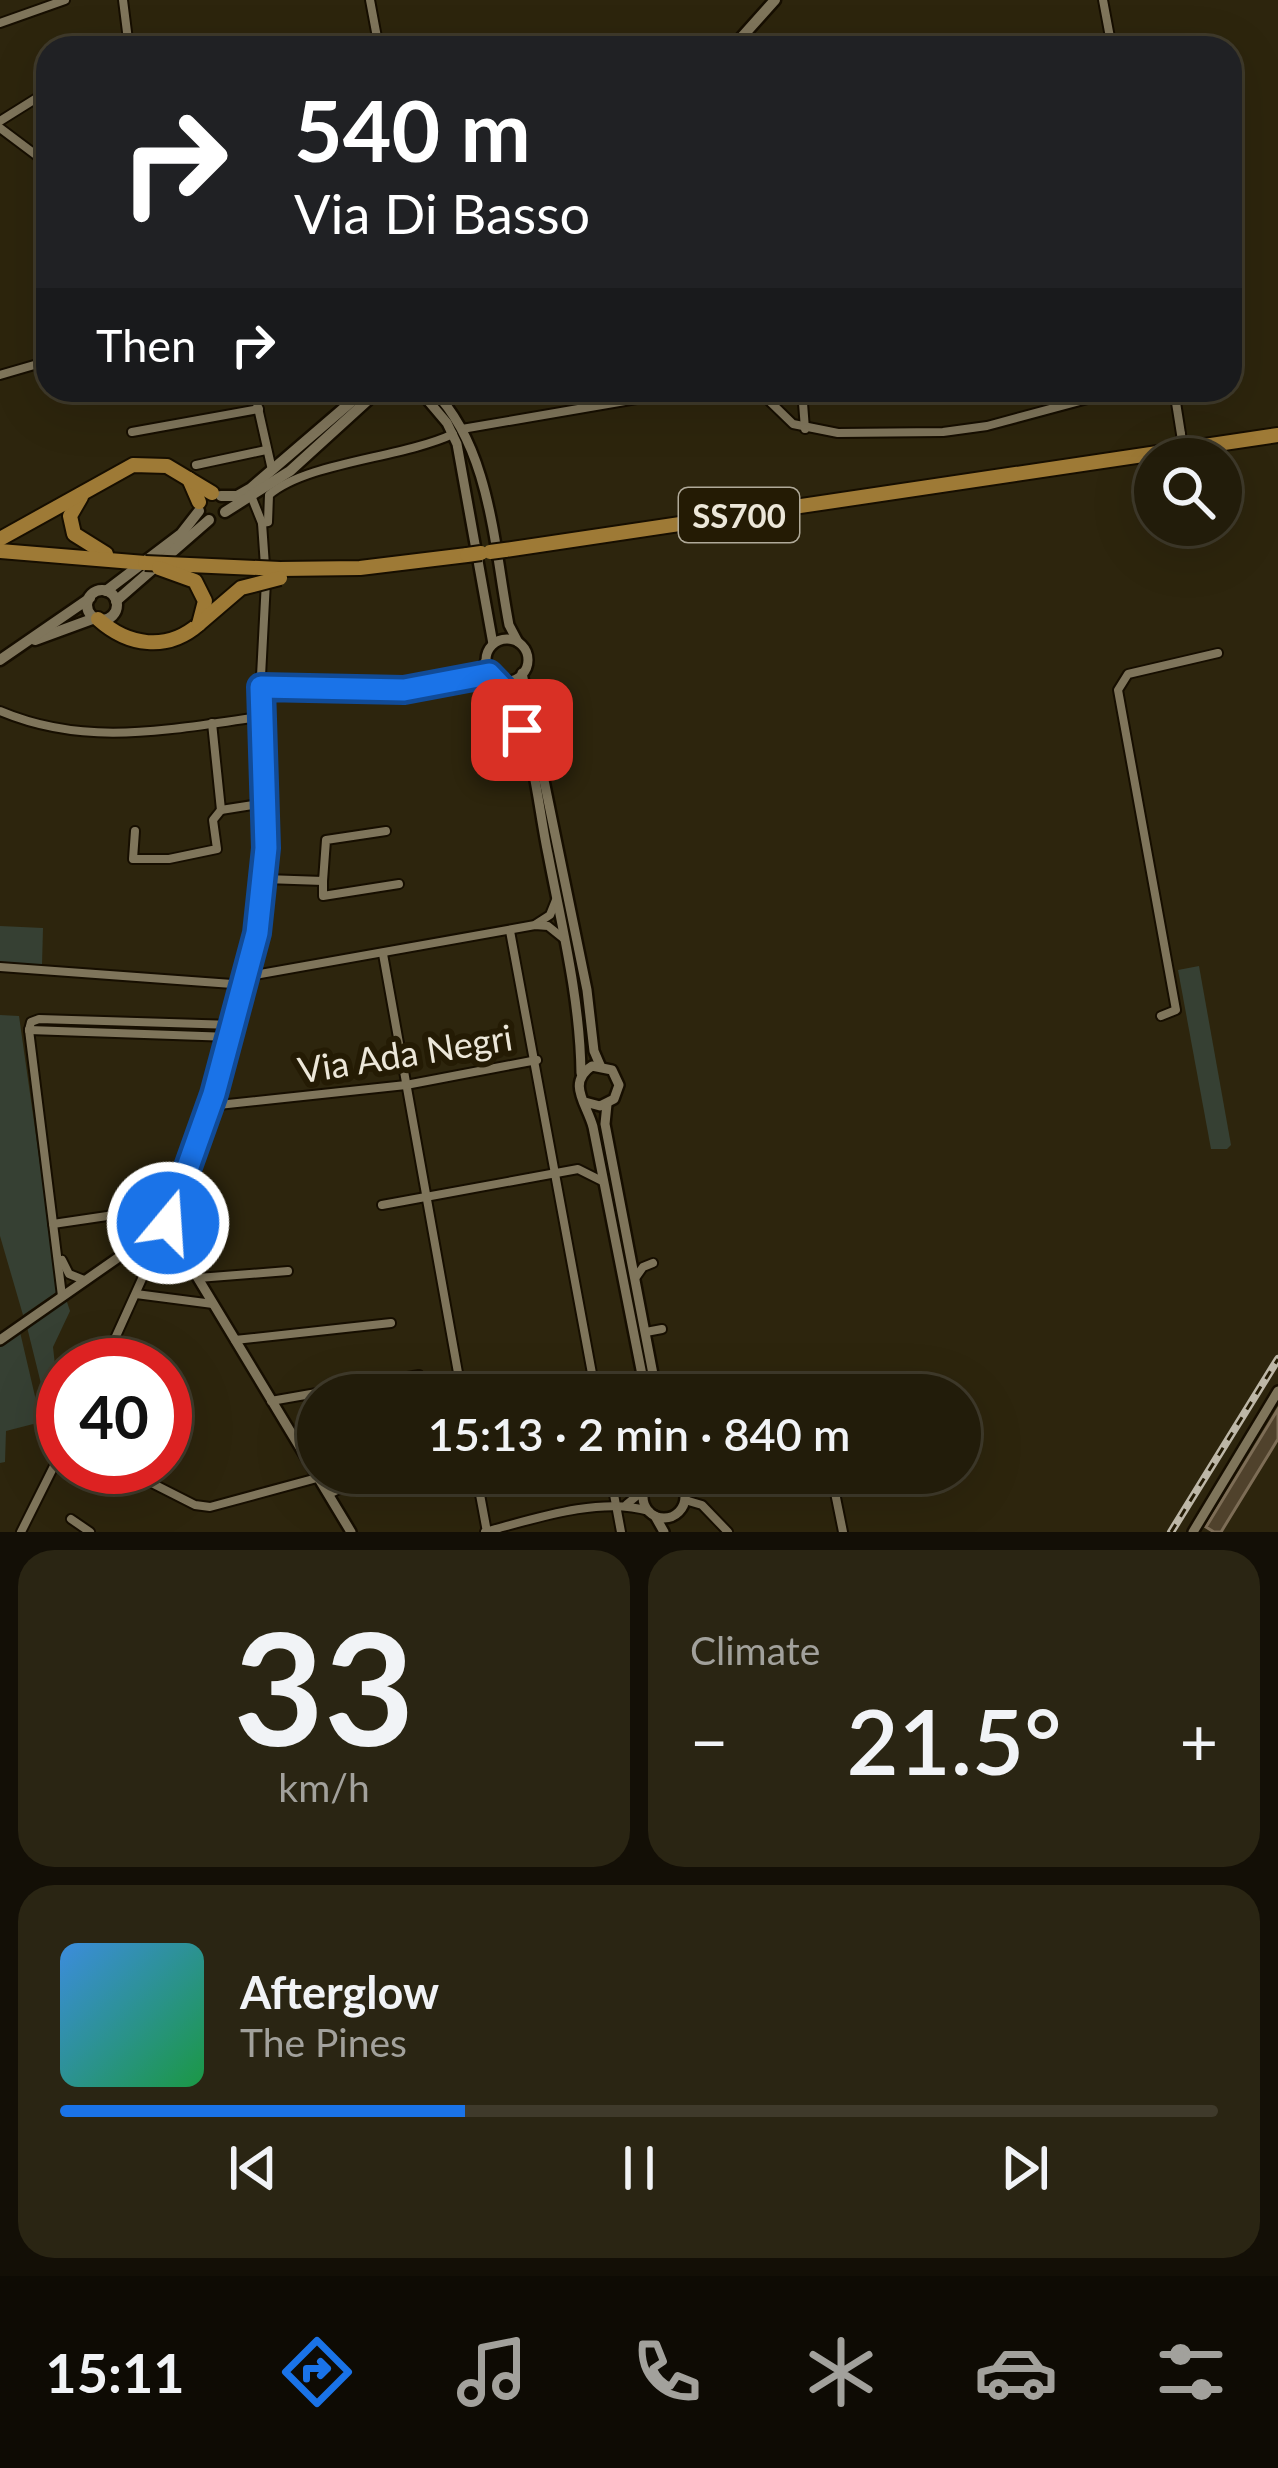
<!DOCTYPE html>
<html lang="en">
<head>
<meta charset="utf-8">
<style>
	body { margin:0; font-family:Lato,sans-serif; background:#2a2513; color:#f1f3f6; height:100vh; display:flex; flex-direction:column; font-size:45px; white-space:nowrap }
	* { box-sizing:border-box; margin:0 }
	p { font-size:39px; color:#a2a19c }
	.icon { flex:none; width:66px; height:66px; fill:none; stroke:currentColor; stroke-width:2; stroke-linecap:round; stroke-linejoin:round }
	.map { position:relative; height:1532px; overflow:hidden }
	.drawer { display:flex; flex-direction:column; gap:18px; padding:18px; background:#130f06; flex:1 }
	.drawer>* { flex:none }
	.hud { position:absolute; left:36px; top:36px; width:1206px; height:366px; border-radius:36px; box-shadow:0 12px 48px #0002,0 0 0 3px #3f3a2b; background:#202124; color:#fff; overflow:hidden }
	.tools { position:absolute; left:1134px; top:438px; display:grid; gap:24px }
	.tools a { display:grid; place-items:center; width:108px; height:108px; border-radius:50%; background:#221c0a; box-shadow:0 12px 48px #0002,0 0 0 3px #3f3a2b; font-size:60px }
	.speed { position:absolute; left:36px; top:1338px; display:flex; gap:24px; font-size:60px; font-weight:700; text-align:center }
	.speed>* { display:grid; place-content:center; width:156px; height:156px; border-radius:50%; background:#221c0a; box-shadow:0 12px 48px #0002,0 0 0 3px #3f3a2b; line-height:1 }
	.speed .limit { border:18px solid #d22; background:#fff; color:#111 }
	.pin { position:absolute; display:grid; place-items:center; width:102px; height:102px; color:#fff; margin:-51px; border-radius:24px; box-shadow:0 6px 18px #0006 }
	.me { position:absolute; width:132px; margin:-66px; rotate:18deg; stroke-linejoin:round; filter:drop-shadow(0 0 9px #0008) }
	.turn { display:flex; align-items:center; gap:42px; height:252px; padding:0 60px; font-size:54px }
	.turn .icon { width:156px; height:156px; stroke-width:2.5 }
	.turn b { display:block; font-size:84px; line-height:102px }
	.then { display:flex; align-items:center; height:114px; padding:0 60px; background:#0003; gap:24px; font-size:45px }
	.big { font-size:90px; font-weight:600; line-height:1.1 }
	.drawer .widget { flex:1; display:flex; flex-direction:column; justify-content:center; gap:18px; min-width:0; padding:0 42px; border-radius:36px; background:#2a2513 }
	.drawer .dial { align-items:center; gap:0 }
	.dial b { font-size:156px; line-height:1 }
	.song { display:flex; align-items:center; gap:36px }
	.cover { width:144px; height:144px; border-radius:18px; background:linear-gradient(135deg,hsl(210 70% 55%),hsl(140 70% 35%)) }
	.played { height:12px; border-radius:6px; background:linear-gradient(90deg,#1a73e8 35%,#3f3a2b 35%) }
	.keys { display:flex; justify-content:space-around; direction:ltr }
	.heat { display:flex; justify-content:space-between; align-items:center; font-size:66px; direction:ltr }
	.drawer .tiles { flex:1; display:grid; gap:18px; grid-template-columns:1fr 1fr }
	.widget:last-child { grid-column:span 2 }
	.trip { position:absolute; left:297px; top:1374px; width:684px; height:120px; border-radius:60px; background:#221c0a; box-shadow:0 12px 48px #0002,0 0 0 3px #3f3a2b; font-weight:600; line-height:120px; text-align:center }
	.tabs { display:flex; height:192px; justify-content:space-around; align-items:center; background:#0e0b04; color:#a2a19c }
	.tabs .icon { width:84px; height:84px }
	.tabs .on { color:#1a73e8 }
	.tabs b { font-size:54px; color:#f1f3f6 }
	.map>svg:first-child { display:block }
	.green { fill:#364033 }
	.building { fill:#50422c; stroke:#7d6d56; stroke-width:3 }
	.lines { fill:none; stroke-linecap:round; stroke-linejoin:round }
	.minor-casing { stroke:#160e00; stroke-width:12 }
	.tertiary-casing { stroke:#160e00; stroke-width:14 }
	.secondary-casing { stroke:#160e00; stroke-width:15 }
	.trunk-casing { stroke:#160e00; stroke-width:18 }
	.minor { stroke:#7f755b; stroke-width:8 }
	.tertiary { stroke:#7f755b; stroke-width:9 }
	.secondary { stroke:#7f755b; stroke-width:10 }
	.trunk { stroke:#9e7a36; stroke-width:14 }
	.rail-casing { stroke:#bdb7a7; stroke-width:8 }
	.rail { stroke:#241b04; stroke-width:3; stroke-dasharray:9; stroke-linecap:butt }
	.minor-bridge-casing { stroke:#160e00; stroke-width:12; stroke-linecap:butt }
	.trunk-bridge-casing { stroke:#160e00; stroke-width:18; stroke-linecap:butt }
	.minor-bridge { stroke:#7f755b; stroke-width:8 }
	.trunk-bridge { stroke:#9e7a36; stroke-width:14 }
	.route-casing { stroke:#114b97; stroke-width:30 }
	.route { stroke:#1a73e8; stroke-width:21 }
	.labels { text-anchor:middle; dominant-baseline:central; stroke-width:12; stroke-linejoin:round; paint-order:stroke }
	.shield { fill:#241b04; stroke:#b0aa99; stroke-width:3 }
	.shield-label { font-size:33px; font-weight:bold; fill:#ece7d9 }
	.street-label { font-size:36px; fill:#ece7d9; stroke:#241b04 }
</style>
</head>
<body>
<div class="map">
<svg width="1278" height="1532" viewBox="0 0 1278 1532">
	<rect width="100%" height="100%" fill="#2d250d"/>
	<g class="green">
		<path d="M0,926L43,928L42,965L0,963Z"/>
		<path d="M1199,966L1231,1145L1227,1149H1211L1178,970Z"/>
		<path d="M0,1015L19,1016L58,1291L23,1315L0,1236Z"/>
		<path d="M66,1299L70,1311L53,1347L60,1410L47,1408L27,1327Z"/>
		<path d="M20,1332L41,1422L6,1431L5,1462L0,1463V1347Z"/>
	</g>
	<path class="building" d="M1278,1409V1439L1221,1532H1214L1206,1527Z"/>
	<g class="lines">
		<g class="minor-casing">
			<g id="minor">
				<path d="M123,0L129,48"/>
				<path d="M370,0L379,48"/>
				<path d="M1103,0L1112,48"/>
				<path d="M0,23L65,0"/>
				<path d="M0,121L48,91"/>
				<path d="M0,128L48,164"/>
				<path d="M42,266L48,294"/>
				<path d="M0,375L48,361"/>
				<path d="M254,390L272,470"/>
				<path d="M758,390L793,424L838,433L943,432L987,426L1121,390"/>
				<path d="M802,390L805,429"/>
				<path d="M1174,390L1181,434"/>
				<path d="M462,429L689,390"/>
				<path d="M132,432L259,409"/>
				<path d="M196,465L266,450"/>
				<path d="M252,498L262,523L265,566"/>
				<path d="M262,523L268,522L269,495C307,462 402,458 453,434"/>
				<path d="M476,674L486,660"/>
				<path d="M261,687L403,690L494,676"/>
				<path d="M0,711C87,748 170,729 260,717"/>
				<path d="M212,723L221,810"/>
				<path d="M221,810L265,803"/>
				<path d="M135,831L133,859H169L217,849L213,820L221,810"/>
				<path d="M265,879L323,881L326,840L386,831"/>
				<path d="M323,881V896L399,884"/>
				<path d="M536,924L550,915L556,900"/>
				<path d="M510,931L596,1395"/>
				<path d="M383,954L462,1395"/>
				<path d="M0,967L246,985"/>
				<path d="M249,976L535,925L548,926L563,938"/>
				<path d="M1161,1016L1176,1010L1118,690L1128,674L1218,653"/>
				<path d="M29,1030L62,1296"/>
				<path d="M29,1030L31,1022L39,1019L234,1025"/>
				<path d="M29,1030L231,1037"/>
				<path d="M209,1106L406,1085L537,1060"/>
				<path d="M382,1205L578,1169L602,1181"/>
				<path d="M141,1211L160,1204L166,1180L181,1183"/>
				<path d="M167,1221L214,1094L257,933L266,848L260,695L266,581"/>
				<path d="M53,1224L141,1211L150,1236"/>
				<path d="M62,1260L69,1274L84,1280"/>
				<path d="M636,1277L643,1267L653,1263"/>
				<path d="M198,1278L288,1271"/>
				<path d="M136,1294L213,1304"/>
				<path d="M646,1332L662,1329"/>
				<path d="M235,1340L391,1323"/>
				<path d="M103,1365L165,1228"/>
				<path d="M271,1401L419,1375"/>
				<path d="M120,1467L195,1505L210,1507L317,1478"/>
				<path d="M476,1473L487,1532"/>
				<path d="M610,1473L621,1532"/>
				<path d="M831,1473L843,1532"/>
				<path d="M329,1494C355,1480 370,1482 396,1473"/>
				<path d="M685,1500L702,1505L728,1532"/>
				<path d="M627,1504L644,1490"/>
				<path d="M71,1519L90,1532"/>
				<path d="M21,1532L63,1448"/>
				<path d="M485,1532C533,1519 601,1496 649,1511"/>
			</g>
		</g>
		<g class="tertiary-casing">
			<g id="tertiary">
				<path d="M419,390L447,423L457,444L493,644"/>
				<path d="M433,390C491,449 494,547 509,625L518,642"/>
				<circle cx="507" cy="660" r="21"/>
				<path d="M522,673L587,990L594,1051L600,1065"/>
				<path d="M497,678C533,725 536,797 548,854C562,927 580,999 581,1073"/>
				<path d="M585,1102L600,1106L614,1099L619,1085L612,1070L592,1066C566,1083 587,1104 593,1127L646,1395"/>
				<path d="M607,1104L605,1124L657,1395"/>
				<path d="M163,1220L168,1223L165,1228L160,1226Z"/>
				<path d="M167,1227L351,1532"/>
				<path d="M0,1340L162,1227"/>
				<circle cx="664" cy="1497" r="21"/>
				<path d="M655,1516L664,1532"/>
				<path d="M1193,1532L1278,1391"/>
			</g>
		</g>
		<g class="secondary-casing">
			<g id="secondary">
				<path d="M732,48L775,0"/>
				<path d="M221,496H237L251,488L365,390"/>
				<path d="M225,512L290,471L379,390"/>
				<circle cx="102" cy="605" r="15"/>
				<path d="M106,591L181,534L199,511"/>
				<path d="M116,601L209,520"/>
				<path d="M35,640L95,618"/>
				<path d="M0,660L90,598"/>
			</g>
		</g>
		<g class="trunk-casing">
			<g id="trunk">
				<path d="M189,479L199,502"/>
				<path d="M81,497L70,516L74,534L106,554"/>
				<path d="M0,539L133,465L167,466L212,493"/>
				<path d="M505,550L1278,435"/>
				<path d="M0,551L145,563"/>
				<path d="M280,569L360,568L467,555"/>
				<path d="M98,619C128,646 167,652 199,624"/>
			</g>
		</g>
		<use href="#minor" class="minor"/>
		<use href="#tertiary" class="tertiary"/>
		<use href="#secondary" class="secondary"/>
		<use href="#trunk" class="trunk"/>
		<g class="rail-casing">
			<path id="rail" d="M1171,1532L1278,1359"/>
		</g>
		<use href="#rail" class="rail"/>
		<g class="minor-bridge-casing">
			<path id="minor-bridge" d="M1181,434L1184,459"/>
		</g>
		<g class="trunk-bridge-casing">
			<g id="trunk-bridge">
				<path d="M490,552L505,550"/>
				<path d="M467,555L481,553"/>
				<path d="M145,563L280,569"/>
				<path d="M159,568L195,581L205,601L199,624"/>
				<path d="M199,624L241,588L280,578"/>
			</g>
		</g>
		<use href="#minor-bridge" class="minor-bridge"/>
		<use href="#trunk-bridge" class="trunk-bridge"/>
	</g>
	<g class="lines">
		<g class="route-casing">
			<path id="route" d="M168,1223L214,1094L257,933L266,848L261,687L404,690L489,674L509,695L522,730"/>
		</g>
		<use href="#route" class="route"/>
	</g>
	<g class="labels">
		<rect class="shield" x="679" y="488" width="120" height="54" rx="9"/>
		<g class="shield-label">
			<text x="739" y="515">SS700</text>
		</g>
		<g class="street-label">
			<text transform="translate(405 1053) rotate(-9)">Via Ada Negri</text>
		</g>
	</g>
</svg>
<div class="tools">
<a><svg class="icon" aria-label="search" viewBox="0 0 24 24"><circle cx="10" cy="10" r="6"/><path d="M15 15l6 6"/></svg></a>
</div>
<div class="speed"><div class="limit">40</div></div>
<div class="pin" style="left:522px;top:730px;background:#d93025"><svg class="icon" aria-label="arrive" viewBox="0 0 24 24"><path d="M6 21V4h12l-3 4 3 4H6"/></svg></div>
<svg class="me" style="left:168px;top:1223px" viewBox="-20 -20 40 40"><circle r="17" fill="#1a73e8" stroke="#fff" stroke-width="3"/><path d="M0-11L8 9 0 5-8 9z" fill="#fff"/></svg>
<div class="trip">15:13 · 2 min · 840 m</div>
<div class="hud">
<div class="turn"><svg class="icon" aria-label="right" viewBox="0 0 24 24"><path d="M7 20v-9h11M14 6l5 5-5 5"/></svg><div><b>540 m</b>Via Di Basso</div></div>
<div class="then">Then<svg class="icon" aria-label="right" viewBox="0 0 24 24"><path d="M7 20v-9h11M14 6l5 5-5 5"/></svg></div>
</div>
</div>
<section class="drawer">
<div class="tiles">
<div class="widget dial"><b>33</b><p>km/h</p></div>
<div class="widget"><p>Climate</p>
<div class="heat"><a>−</a><b class="big">21.5°</b><a>+</a></div>
</div>
<div class="widget">
<div class="song"><i class="cover"></i><div><b>Afterglow</b><p>The Pines</p></div></div>
<div class="played"></div>
<div class="keys"><svg class="icon" aria-label="previous" viewBox="0 0 24 24"><path d="M18 5L8 12l10 7zM5 5v14"/></svg><svg class="icon" aria-label="pause" viewBox="0 0 24 24"><path d="M8 5v14M16 5v14"/></svg><svg class="icon" aria-label="next" viewBox="0 0 24 24"><path d="M6 5l10 7-10 7zM19 5v14"/></svg></div>
</div>
</div>
</section>
<nav class="tabs">
<b>15:11</b>
<svg class="icon on" aria-label="directions" viewBox="0 0 24 24"><path d="M12 3l9 9-9 9-9-9zM9 14v-3h6M13 9l2 2-2 2"/></svg>
<svg class="icon" aria-label="music" viewBox="0 0 24 24"><path d="M9 18V5l10-2v13"/><circle cx="6" cy="18" r="3"/><circle cx="16" cy="16" r="3"/></svg>
<svg class="icon" aria-label="phone" viewBox="0 0 24 24"><path d="M5 4h4l2 5-3 2q2 4 5 5l2-3 5 2v4C11 20 4 13 5 4z"/></svg>
<svg class="icon" aria-label="climate" viewBox="0 0 24 24"><path d="M12 3v18M4 7l16 10M4 17L20 7"/></svg>
<svg class="icon" aria-label="car" viewBox="0 0 24 24"><path d="M5 17H2v-5l4-1 3-4h7l3 4 3 1v5h-3M9 17h6M6 11h13"/><circle cx="7" cy="17" r="2"/><circle cx="17" cy="17" r="2"/></svg>
<svg class="icon" aria-label="filters" viewBox="0 0 24 24"><path d="M4 7h16M4 17h16"/><circle cx="9" cy="7" r="2"/><circle cx="15" cy="17" r="2"/></svg>
</nav>
</body>
</html>
